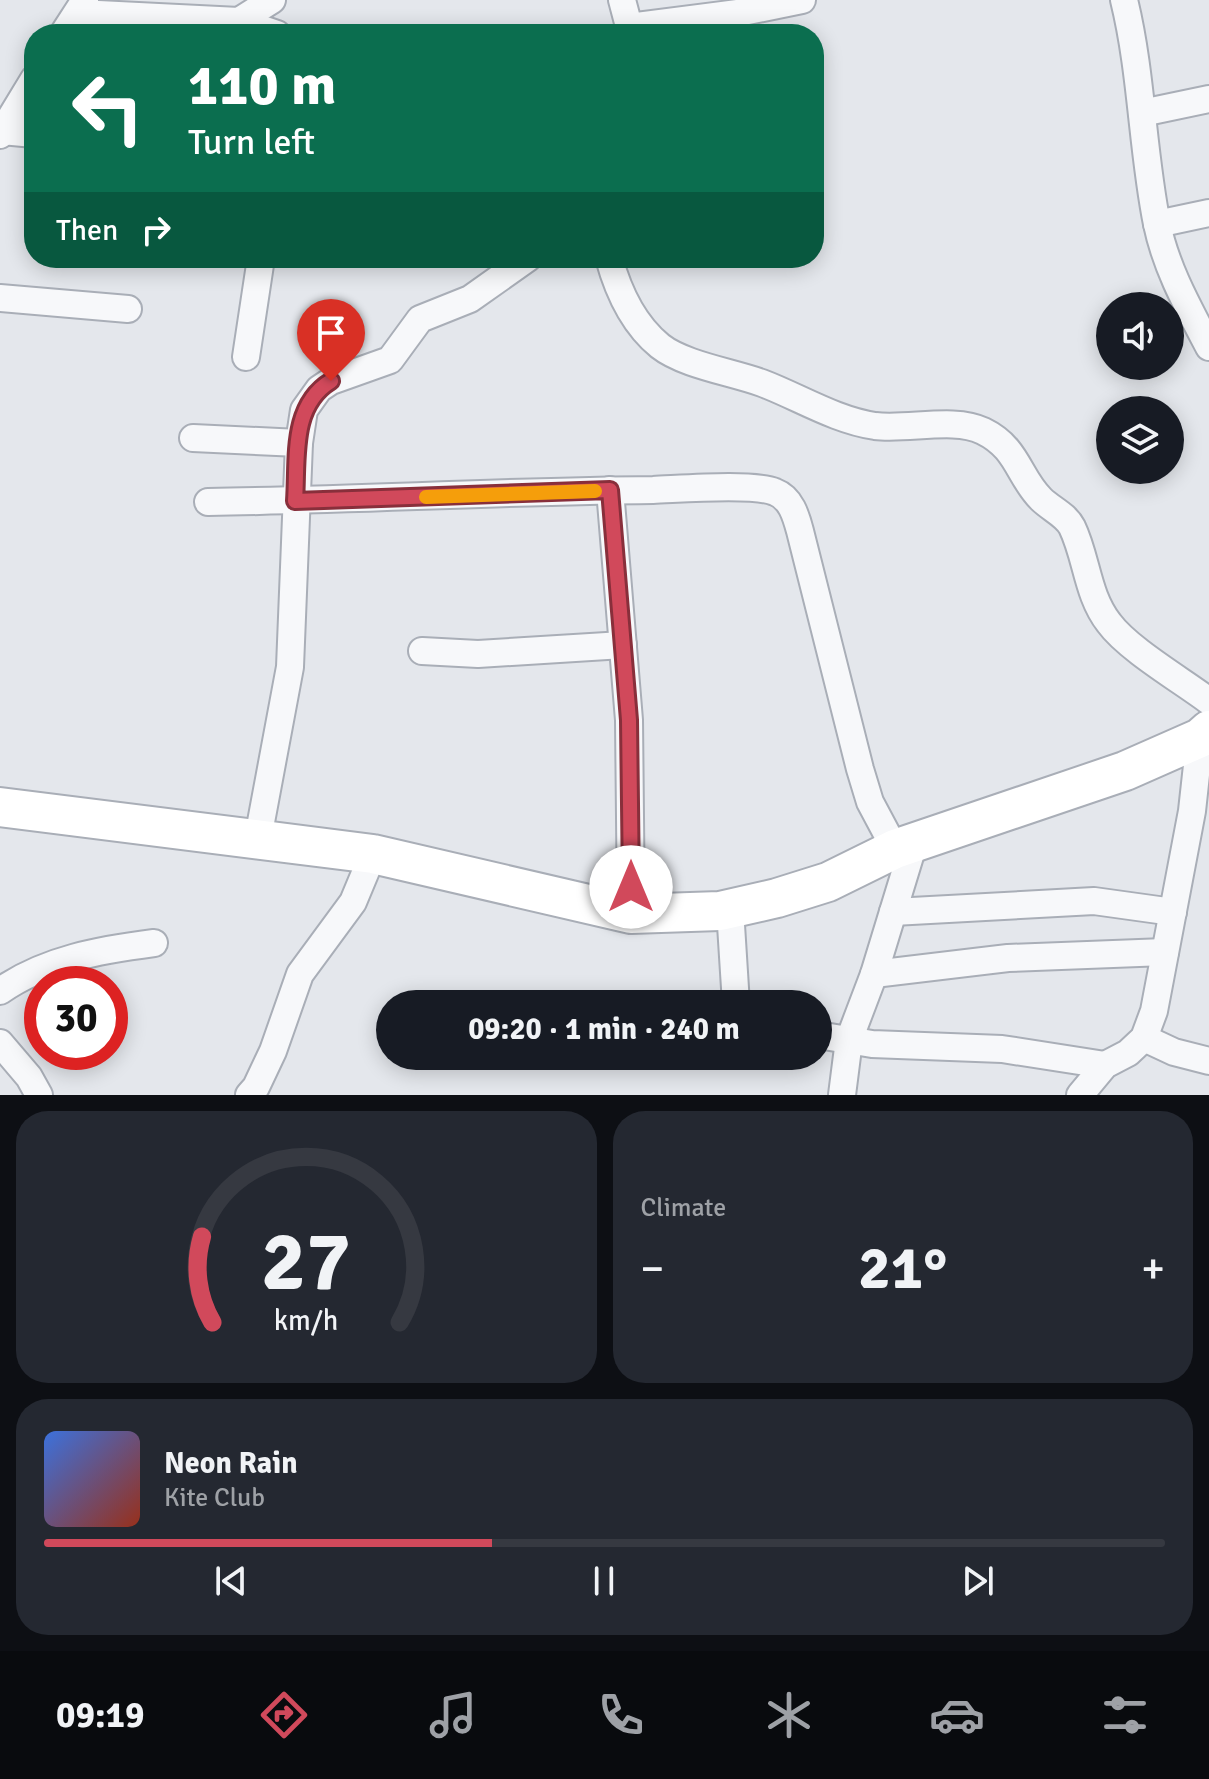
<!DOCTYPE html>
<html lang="en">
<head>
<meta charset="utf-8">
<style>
	body { margin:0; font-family:Signika,sans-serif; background:#242831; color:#f1f3f6; height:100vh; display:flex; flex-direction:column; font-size:30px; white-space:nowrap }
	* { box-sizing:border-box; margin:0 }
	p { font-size:26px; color:#9ea1a6 }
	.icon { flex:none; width:44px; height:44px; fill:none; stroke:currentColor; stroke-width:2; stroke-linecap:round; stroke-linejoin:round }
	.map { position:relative; height:1095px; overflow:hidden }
	.sheet { display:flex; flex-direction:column; gap:16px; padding:16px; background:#0d0f14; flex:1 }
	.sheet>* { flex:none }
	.top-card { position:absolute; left:24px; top:24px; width:800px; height:244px; border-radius:32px; box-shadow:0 4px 20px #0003; background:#0b6e4f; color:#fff; overflow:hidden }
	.tools { position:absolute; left:1096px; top:292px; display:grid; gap:16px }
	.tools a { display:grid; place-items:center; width:88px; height:88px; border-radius:50%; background:#171b24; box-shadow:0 4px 20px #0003; font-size:40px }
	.speed { position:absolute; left:24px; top:966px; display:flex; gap:16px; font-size:40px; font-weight:700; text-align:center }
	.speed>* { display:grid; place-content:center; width:104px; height:104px; border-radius:50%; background:#171b24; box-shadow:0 4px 20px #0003; line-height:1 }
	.speed .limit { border:12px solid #d22; background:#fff; color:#111 }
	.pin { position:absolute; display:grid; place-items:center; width:68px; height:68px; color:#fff; margin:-82px -34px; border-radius:50% 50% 50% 0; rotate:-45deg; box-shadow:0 0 8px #0007 }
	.pin .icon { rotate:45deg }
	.me { position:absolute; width:88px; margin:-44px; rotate:0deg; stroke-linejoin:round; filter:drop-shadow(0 0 6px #0008) }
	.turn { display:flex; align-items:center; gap:28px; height:168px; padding:0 32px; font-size:36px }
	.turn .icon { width:104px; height:104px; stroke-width:2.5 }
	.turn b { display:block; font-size:56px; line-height:68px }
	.then { display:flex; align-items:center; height:76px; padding:0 32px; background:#0003; gap:16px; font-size:30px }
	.big { font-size:60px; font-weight:700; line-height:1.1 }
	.sheet .tile { flex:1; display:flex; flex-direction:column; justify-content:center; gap:12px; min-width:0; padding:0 28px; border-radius:32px; background:#242831 }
	.sheet .dial { align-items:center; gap:0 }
	.dial svg { height:208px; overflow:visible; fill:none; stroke:#363941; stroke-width:7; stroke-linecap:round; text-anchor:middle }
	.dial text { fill:#f1f3f6; stroke:none }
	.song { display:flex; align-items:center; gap:24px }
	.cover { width:96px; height:96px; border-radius:12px; background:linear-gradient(135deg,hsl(220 70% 55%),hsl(10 70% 35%)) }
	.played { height:8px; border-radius:4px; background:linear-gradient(90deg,#d1495b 40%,#363941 40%) }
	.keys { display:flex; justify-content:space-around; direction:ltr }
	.heat { display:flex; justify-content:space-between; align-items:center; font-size:44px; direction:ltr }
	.sheet .tiles { flex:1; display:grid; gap:16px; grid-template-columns:1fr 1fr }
	.tile:last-child { grid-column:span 2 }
	.trip { position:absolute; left:376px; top:990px; width:456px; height:80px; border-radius:40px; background:#171b24; box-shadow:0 4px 20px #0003; font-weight:700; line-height:80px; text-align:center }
	.tabs { display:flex; height:128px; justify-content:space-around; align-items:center; background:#090b0e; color:#9ea1a6 }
	.tabs .icon { width:56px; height:56px }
	.tabs .on { color:#d1495b }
	.tabs b { font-size:36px; color:#f1f3f6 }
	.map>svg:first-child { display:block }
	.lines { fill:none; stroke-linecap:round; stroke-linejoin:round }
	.street-casing { stroke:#a9aeb7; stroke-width:30 }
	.secondary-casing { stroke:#a9aeb7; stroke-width:42 }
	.street { stroke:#f7f8fa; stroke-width:26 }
	.secondary { stroke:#fff; stroke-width:38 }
	.route-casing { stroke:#882f3b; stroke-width:20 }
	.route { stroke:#d1495b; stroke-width:14 }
	.slow { stroke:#f59e0b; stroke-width:14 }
</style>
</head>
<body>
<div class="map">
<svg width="1209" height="1095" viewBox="0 0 1209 1095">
	<rect width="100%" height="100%" fill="#e4e7ec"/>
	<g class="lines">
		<g class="street-casing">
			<g id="street">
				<path d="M622,0L631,34"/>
				<path d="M1124,0C1142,73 1142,150 1157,224C1166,268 1188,307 1209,347"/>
				<path d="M78,13L239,21L277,34"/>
				<path d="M239,21L272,0"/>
				<path d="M629,27L738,13L802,0"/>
				<path d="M63,34L85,0"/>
				<path d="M1142,113L1209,99"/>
				<path d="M2,131L34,134"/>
				<path d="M0,135L34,79"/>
				<path d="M1157,224L1209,213"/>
				<path d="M609,258C618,291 633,324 660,346C684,365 732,372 762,383C799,397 835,420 875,426C908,430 955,417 983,431C1018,448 1018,476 1041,499C1051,509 1066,515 1072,527C1087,558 1087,595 1109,623C1128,649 1181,680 1209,701"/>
				<path d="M0,298L128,309"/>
				<path d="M246,357L261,258"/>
				<path d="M193,438L299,443"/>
				<path d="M610,490L629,720L631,914"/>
				<path d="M208,502C357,500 505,491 653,490C681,489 753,483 775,492C791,498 796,516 800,531L860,769L870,802L895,849"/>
				<path d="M422,651L478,654L623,645"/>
				<path d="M258,838L290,667L299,443L304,410L319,389L331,381L390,360L420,319L470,299L528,258"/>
				<path d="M730,909L736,1004"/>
				<path d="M893,912L1094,901L1173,912"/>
				<path d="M874,974L1008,958L1165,952"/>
				<path d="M0,991C46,959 100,950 154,943"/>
				<path d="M818,1035L872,1044L1002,1049L1105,1065"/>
				<path d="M1144,1038L1174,1052L1209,1061"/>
				<path d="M0,1043L29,1077L39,1095"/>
				<path d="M249,1095L256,1087L273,1051L300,974L353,902L373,854"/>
				<path d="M842,1095L849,1040L874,974L914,843"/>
				<path d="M1080,1095L1105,1065L1128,1053L1144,1038L1154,1011L1192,811L1200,738"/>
			</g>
		</g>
		<g class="secondary-casing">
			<path id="secondary" d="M0,807L373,854L631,914L720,911L777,898L828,882L895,849L1125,771L1200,738L1209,730"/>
		</g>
		<use href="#street" class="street"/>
		<use href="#secondary" class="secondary"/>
	</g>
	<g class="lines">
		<g class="route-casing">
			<path id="route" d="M331,381C290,406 298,459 295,501L610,490L629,720L631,887"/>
		</g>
		<use href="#route" class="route"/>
		<path class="slow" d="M426,497L595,491"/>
	</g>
</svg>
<div class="tools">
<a><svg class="icon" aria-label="sound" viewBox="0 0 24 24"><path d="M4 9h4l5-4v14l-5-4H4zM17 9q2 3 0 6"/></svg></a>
<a><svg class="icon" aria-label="layers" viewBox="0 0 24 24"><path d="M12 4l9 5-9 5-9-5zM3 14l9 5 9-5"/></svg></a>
</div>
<div class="speed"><div class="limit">30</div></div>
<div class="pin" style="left:331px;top:381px;background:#d93025"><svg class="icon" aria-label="arrive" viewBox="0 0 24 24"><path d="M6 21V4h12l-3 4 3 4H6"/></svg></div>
<svg class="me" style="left:631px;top:887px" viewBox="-20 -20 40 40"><circle r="19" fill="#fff"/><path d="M0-13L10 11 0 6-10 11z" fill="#d1495b"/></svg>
<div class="trip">09:20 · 1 min · 240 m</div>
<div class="top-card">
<div class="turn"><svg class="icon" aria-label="left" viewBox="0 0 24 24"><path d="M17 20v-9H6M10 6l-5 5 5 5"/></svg><div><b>110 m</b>Turn left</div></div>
<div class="then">Then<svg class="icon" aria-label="right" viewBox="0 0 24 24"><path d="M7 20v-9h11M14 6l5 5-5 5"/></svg></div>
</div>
</div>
<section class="sheet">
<div class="tiles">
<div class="tile dial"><svg viewBox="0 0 100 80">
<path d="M14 69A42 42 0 1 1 86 69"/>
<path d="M14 69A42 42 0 0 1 10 36" stroke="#d1495b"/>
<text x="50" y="56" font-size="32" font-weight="700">27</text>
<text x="50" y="72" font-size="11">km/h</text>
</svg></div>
<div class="tile"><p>Climate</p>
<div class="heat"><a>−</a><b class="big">21°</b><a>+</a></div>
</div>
<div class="tile">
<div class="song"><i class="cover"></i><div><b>Neon Rain</b><p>Kite Club</p></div></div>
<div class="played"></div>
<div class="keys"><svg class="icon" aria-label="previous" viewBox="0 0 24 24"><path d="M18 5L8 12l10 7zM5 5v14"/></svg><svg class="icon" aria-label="pause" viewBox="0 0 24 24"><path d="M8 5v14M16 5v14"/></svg><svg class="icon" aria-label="next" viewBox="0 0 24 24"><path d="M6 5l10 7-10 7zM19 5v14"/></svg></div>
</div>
</div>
</section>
<nav class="tabs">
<b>09:19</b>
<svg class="icon on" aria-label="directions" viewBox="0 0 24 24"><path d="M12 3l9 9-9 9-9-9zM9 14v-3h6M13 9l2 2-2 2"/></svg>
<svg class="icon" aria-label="music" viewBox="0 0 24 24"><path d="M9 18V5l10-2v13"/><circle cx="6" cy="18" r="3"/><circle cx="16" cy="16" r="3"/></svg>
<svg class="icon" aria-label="phone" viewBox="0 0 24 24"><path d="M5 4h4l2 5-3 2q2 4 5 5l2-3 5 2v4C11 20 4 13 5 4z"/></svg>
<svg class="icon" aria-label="climate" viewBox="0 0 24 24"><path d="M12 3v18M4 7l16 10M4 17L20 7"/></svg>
<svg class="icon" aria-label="car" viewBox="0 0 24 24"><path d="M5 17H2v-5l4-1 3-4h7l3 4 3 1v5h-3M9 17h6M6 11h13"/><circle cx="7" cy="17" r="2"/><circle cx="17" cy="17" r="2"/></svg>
<svg class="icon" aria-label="filters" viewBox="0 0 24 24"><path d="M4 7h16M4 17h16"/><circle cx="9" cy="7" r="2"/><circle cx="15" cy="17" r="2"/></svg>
</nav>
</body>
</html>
